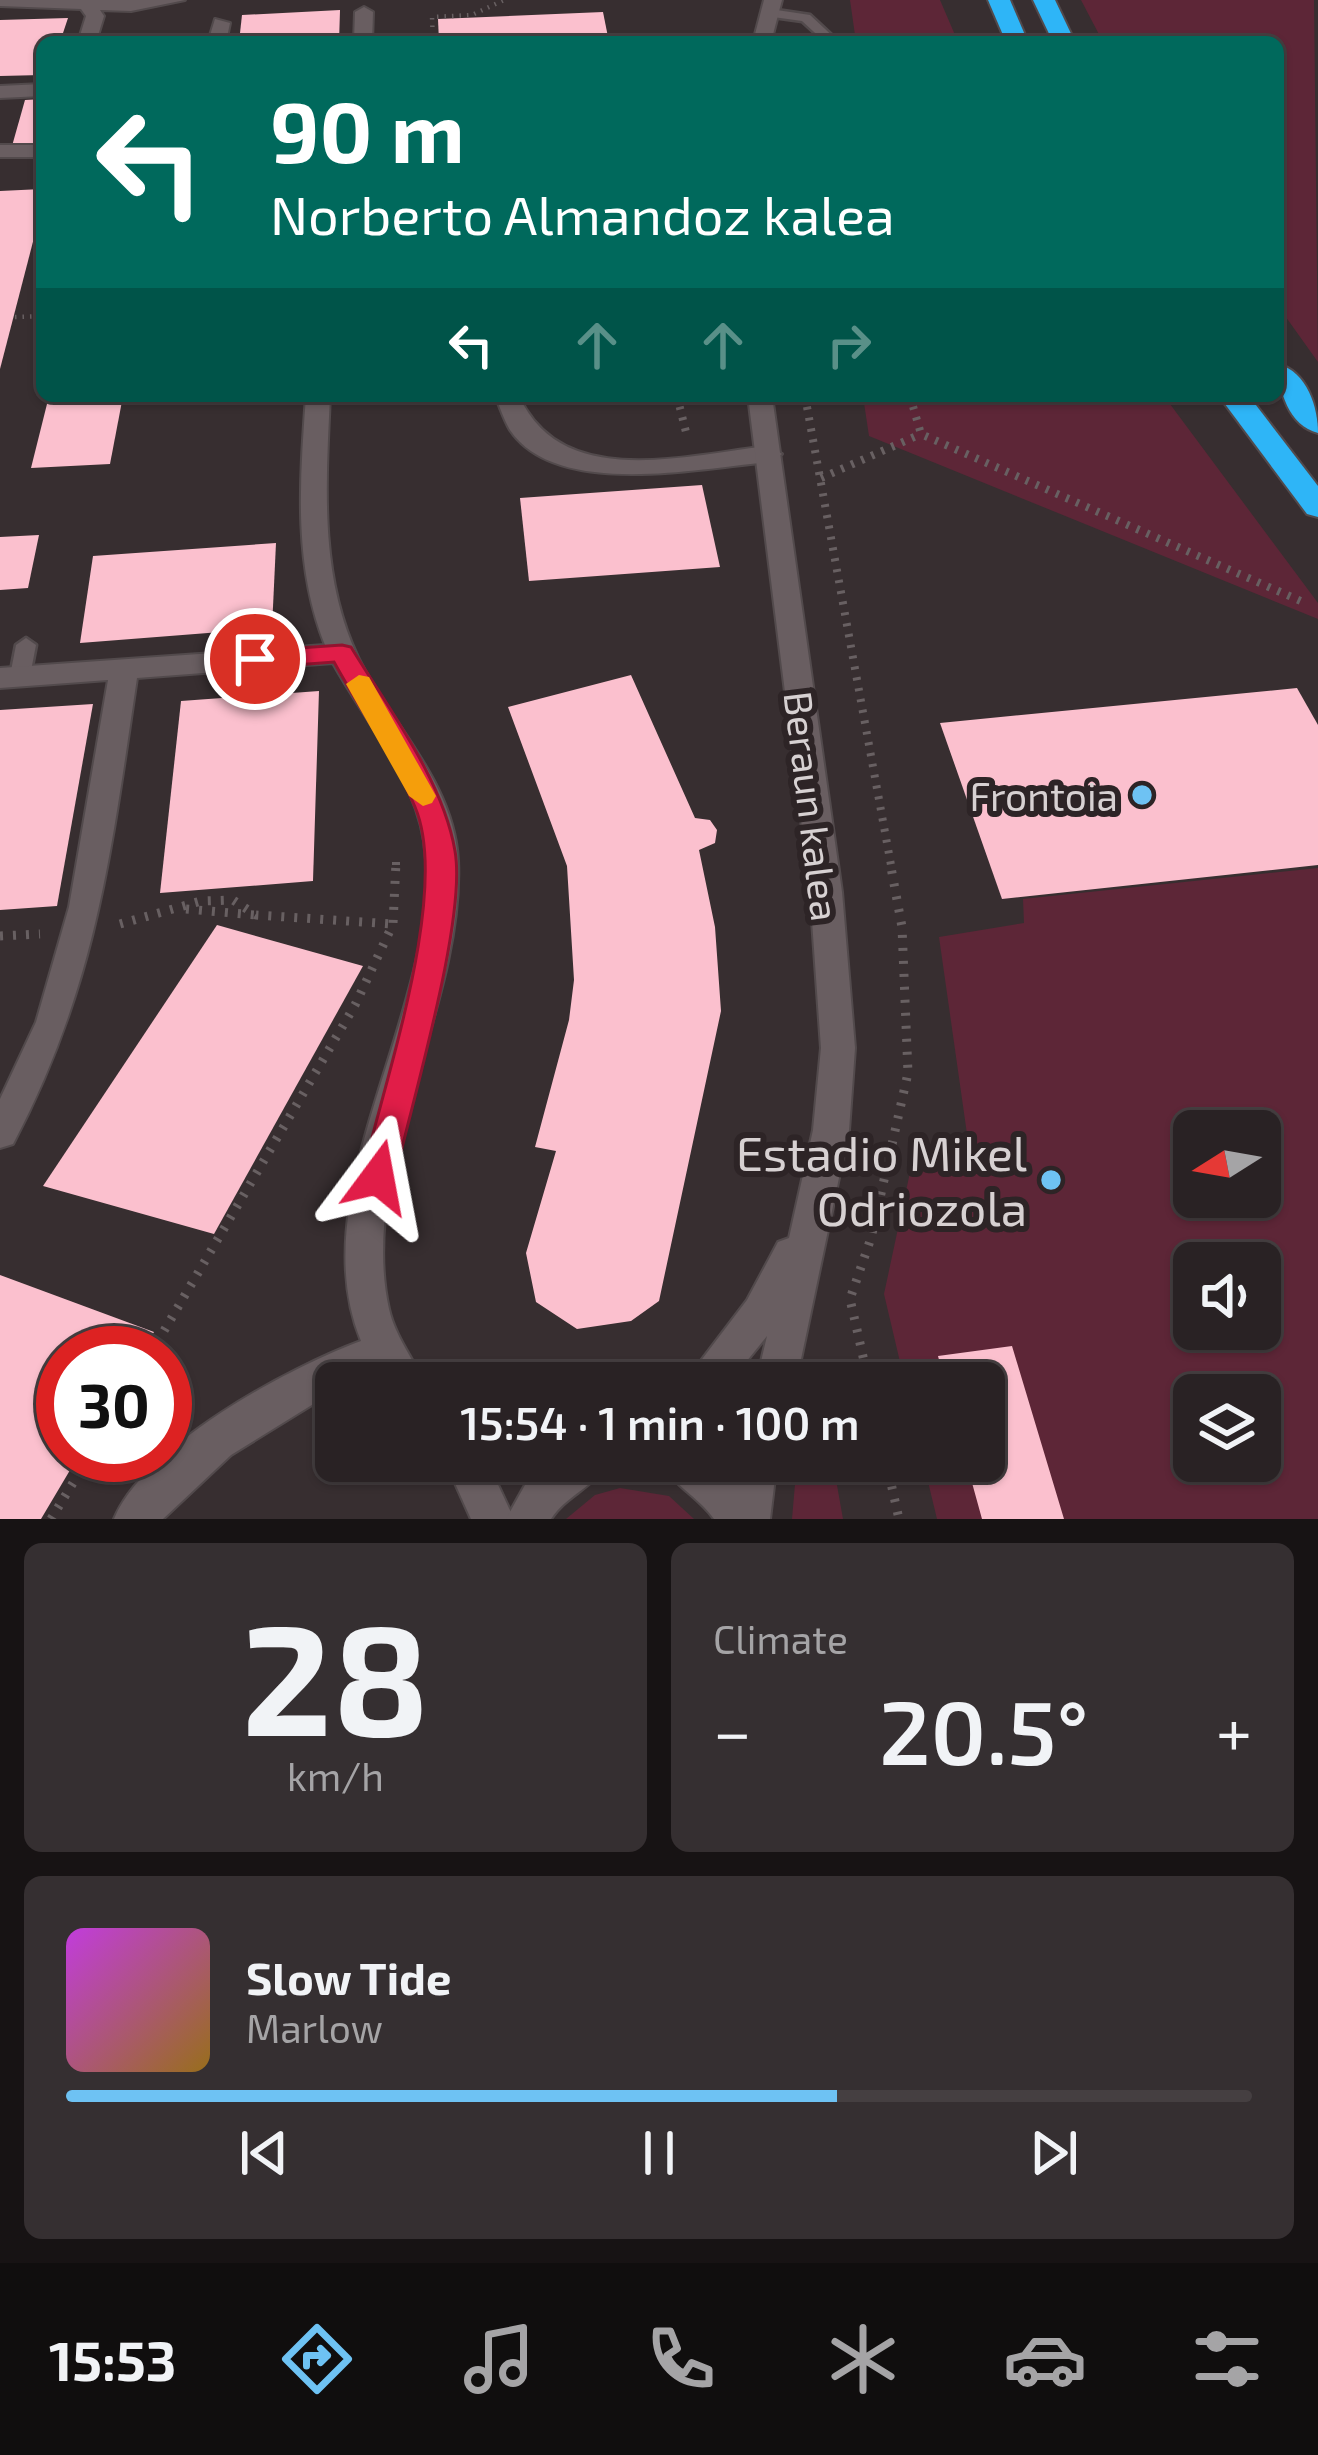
<!DOCTYPE html>
<html lang="en">
<head>
<meta charset="utf-8">
<style>
	body { margin:0; font-family:"Exo 2",sans-serif; background:#352f31; color:#f1f3f6; height:100vh; display:flex; flex-direction:column; font-size:45px; white-space:nowrap }
	* { box-sizing:border-box; margin:0 }
	p { font-size:39px; color:#a5a4a6 }
	.icon { flex:none; width:66px; height:66px; fill:none; stroke:currentColor; stroke-width:2; stroke-linecap:round; stroke-linejoin:round }
	.map { position:relative; height:1519px; overflow:hidden }
	.panel { display:flex; flex-direction:column; gap:24px; padding:24px; background:#171314; flex:1 }
	.panel>* { flex:none }
	.guide { position:absolute; left:36px; top:36px; width:1248px; height:366px; border-radius:18px; box-shadow:0 3px 9px #0004,0 0 0 3px #453f41; background:#00695c; color:#fff; overflow:hidden }
	.needle { width:78px; rotate:259deg }
	.fabs { position:absolute; left:1173px; top:1110px; display:grid; gap:24px }
	.fabs a { display:grid; place-items:center; width:108px; height:108px; border-radius:18px; background:#292224; box-shadow:0 3px 9px #0004,0 0 0 3px #453f41; font-size:60px }
	.speed { position:absolute; left:36px; top:1326px; display:flex; gap:24px; font-size:60px; font-weight:700; text-align:center }
	.speed>* { display:grid; place-content:center; width:156px; height:156px; border-radius:50%; background:#292224; box-shadow:0 3px 9px #0004,0 0 0 3px #453f41; line-height:1 }
	.speed .limit { border:18px solid #d22; background:#fff; color:#111 }
	.pin { position:absolute; display:grid; place-items:center; width:102px; height:102px; color:#fff; margin:-51px; border:6px solid #fff; border-radius:50%; box-shadow:0 3px 12px #0007 }
	.me { position:absolute; width:132px; margin:-66px; rotate:13deg; stroke-linejoin:round; filter:drop-shadow(0 0 9px #0008) }
	.turn { display:flex; align-items:center; gap:42px; height:252px; padding:0 36px; font-size:54px }
	.turn .icon { width:156px; height:156px; stroke-width:2.5 }
	.turn b { display:block; font-size:84px; line-height:102px }
	.lanes { display:flex; align-items:center; height:114px; padding:0 36px; background:#0003; justify-content:center; gap:60px; direction:ltr }
	.lanes .off { opacity:.35 }
	.big { font-size:90px; font-weight:600; line-height:1.1 }
	.panel .tile { flex:1; display:flex; flex-direction:column; justify-content:center; gap:18px; min-width:0; padding:0 42px; border-radius:18px; background:#352f31 }
	.panel .dial { align-items:center; gap:0 }
	.dial b { font-size:156px; line-height:1 }
	.song { display:flex; align-items:center; gap:36px }
	.cover { width:144px; height:144px; border-radius:18px; background:linear-gradient(135deg,hsl(290 70% 55%),hsl(40 70% 35%)) }
	.played { height:12px; border-radius:6px; background:linear-gradient(90deg,#6ec2f3 65%,#453f41 65%) }
	.keys { display:flex; justify-content:space-around; direction:ltr }
	.heat { display:flex; justify-content:space-between; align-items:center; font-size:66px; direction:ltr }
	.panel .tiles { flex:1; display:grid; gap:24px; grid-template-columns:1fr 1fr }
	.tile:last-child { grid-column:span 2 }
	.trip { position:absolute; left:315px; top:1362px; width:690px; height:120px; border-radius:18px; background:#292224; box-shadow:0 3px 9px #0004,0 0 0 3px #453f41; font-weight:600; line-height:120px; text-align:center }
	.tabs { display:flex; height:192px; justify-content:space-around; align-items:center; background:#100e0e; color:#a5a4a6 }
	.tabs .icon { width:84px; height:84px }
	.tabs .on { color:#6ec2f3 }
	.tabs b { font-size:54px; color:#f1f3f6 }
	.map>svg:first-child { display:block }
	.green { fill:#5d2637; fill-rule:evenodd }
	.building { fill:#fbc0ce }
	.lines { fill:none; stroke-linecap:round; stroke-linejoin:round }
	.service-casing { stroke:#524a4c; stroke-width:5 }
	.minor-casing { stroke:#524a4c; stroke-width:4 }
	.tertiary-casing { stroke:#524a4c; stroke-width:4 }
	.motorway-casing { stroke:#524a4c; stroke-width:4 }
	.path-far2 { stroke:#686062; stroke-width:4.5; stroke-dasharray:1.5 6; stroke-linecap:butt }
	.path-far1 { stroke:#686062; stroke-width:8; stroke-dasharray:3 8; stroke-linecap:butt }
	.path { stroke:#686062; stroke-width:9; stroke-dasharray:3 10; stroke-linecap:butt }
	.service { fill:#695e61; fill-rule:evenodd }
	.minor { fill:#695e61; fill-rule:evenodd }
	.tertiary { fill:#695e61; fill-rule:evenodd }
	.motorway { fill:#2eb5f7; fill-rule:evenodd }
	.route { fill:#e11d48; stroke:#92132f; stroke-width:3 }
	.slow { fill:#f59e0b }
	.poi-dot { fill:#6ec2f3; stroke:#2d2426; stroke-width:4.5 }
	.labels { text-anchor:middle; dominant-baseline:central; stroke-width:12; stroke-linejoin:round; paint-order:stroke }
	.poi-label { font-size:39px; fill:#d7d1d2; stroke:#2d2426; text-anchor:end }
	.street-label { font-size:39px; fill:#d7d1d2; stroke:#2d2426 }
	.near-poi-label { font-size:48px; fill:#d7d1d2; stroke:#2d2426; text-anchor:end }
</style>
</head>
<body>
<div class="map">
<svg width="1318" height="1519" viewBox="0 0 1318 1519">
	<rect width="100%" height="100%" fill="#372e30"/>
	<g class="green">
		<path d="M850,0H940L958,42H856Z"/>
		<path d="M1081,0H1314L1318,362L1278,306V42H1103Z"/>
		<path d="M863,396H1164L1318,603V619L869,436Z"/>
		<path d="M1318,868V1519H937L923,1461H984V1383H905L884,1294L912,1163L970,1155L939,937L1024,923L1023,899ZM1194,1131H1260V1197H1194ZM1194,1263H1260V1329H1194ZM1194,1395H1260V1461H1194Z"/>
		<path d="M797,1461L835,1474L843,1519H792Z"/>
		<path d="M620,1488L669,1496L694,1519H566L595,1495Z"/>
	</g>
	<g class="building">
		<path d="M340,10L339,42H239L242,15Z"/>
		<path d="M603,12L609,42H439L438,19Z"/>
		<path d="M68,18L60,42H42V75L0,76V20Z"/>
		<path d="M42,99V145L12,146L25,100Z"/>
		<path d="M42,189V207L0,369V191Z"/>
		<path d="M49,396H123L110,464L31,468Z"/>
		<path d="M702,485L720,567L529,581L520,498Z"/>
		<path d="M39,535L28,588L0,590V537Z"/>
		<path d="M276,543L272,628L80,643L93,556Z"/>
		<path d="M631,675L695,818L710,820L717,830L715,843L699,850L715,927L721,1011L659,1301L631,1321L577,1329L536,1302L526,1253L556,1151L535,1147L569,1020L574,980L567,866L508,707Z"/>
		<path d="M1297,688L1318,725V865L1002,899L940,723Z"/>
		<path d="M319,691L313,881L160,893L181,701Z"/>
		<path d="M93,704L57,906L0,910V710Z"/>
		<path d="M217,925L363,966L214,1234L43,1186Z"/>
		<path d="M0,1275L154,1332L141,1353H63V1455H79L41,1519H0Z"/>
		<path d="M1012,1346L1064,1519H982L966,1461H984V1383H945L938,1356Z"/>
	</g>
	<g class="lines">
		<g class="service-casing">
			<g id="service">
				<path d="M770,9L810,15L839,42H825L802,21L766,16L764,13Z"/>
				<path d="M26,638L36,645L30,676L20,683L10,676L16,645Z"/>
			</g>
		</g>
		<g class="minor-casing">
			<g id="minor">
				<path d="M0,0H185L131,11L100,10L104,16L96,42H78L86,16L81,9L0,6Z"/>
				<path d="M364,7L373,12L372,42H354L355,12Z"/>
				<path d="M215,19L230,23L226,42H208Z"/>
				<path d="M42,84V96L0,98V86Z"/>
				<rect x="0" y="145" width="42" height="12"/>
				<path d="M306,396H330C326,483 319,576 358,657C390,723 454,782 458,860C465,1006 357,1166 389,1309C395,1336 413,1358 424,1383H382L376,1372L336,1383V1390L231,1455L163,1519H114C145,1445 288,1368 361,1341C298,1187 448,1000 424,841C414,776 364,720 333,663L137,678C111,852 97,984 13,1144L0,1148V1099L36,1022L69,907L108,680L0,688V668L325,645C293,565 300,480 306,396Z"/>
				<path d="M495,396H519C562,491 685,455 769,446L782,454L769,462C700,468 556,499 510,430C504,420 500,407 495,396Z"/>
				<path d="M445,1461H487L514,1519H471Z"/>
			</g>
		</g>
		<g class="tertiary-casing">
			<g id="tertiary">
				<path d="M764,0H782L771,42H753Z"/>
				<path d="M748,396H772L842,892L855,1048L849,1130L796,1383H756L767,1336L729,1383H684L747,1300L778,1242L789,1238L813,1130L821,1048L810,892Z"/>
				<path d="M552,1461H608C596,1487 566,1495 551,1519H506L530,1476Z"/>
				<path d="M661,1461H717L734,1475L735,1461H777L770,1519H714C699,1497 672,1485 661,1461Z"/>
			</g>
		</g>
		<g class="motorway-casing">
			<g id="motorway">
				<path d="M988,0H1010L1028,42H1006Z"/>
				<path d="M1033,0H1055L1075,42H1053Z"/>
				<path d="M1278,364C1307,372 1318,407 1318,433C1289,426 1278,390 1278,364Z"/>
				<path d="M1219,396H1249L1318,486V517L1307,514Z"/>
			</g>
		</g>
		<g class="path-far2">
			<path d="M433,42L432,17L472,15L504,0"/>
			<path d="M15,317L42,316"/>
			<path d="M39,317L42,302"/>
		</g>
		<g class="path-far1">
			<path d="M677,396L686,432"/>
			<path d="M805,396L891,865"/>
			<path d="M910,396L921,434L1303,602"/>
			<path d="M821,478L921,434"/>
			<path d="M396,865V854"/>
		</g>
		<g class="path">
			<path d="M186,909L255,915"/>
			<path d="M120,924L201,901L233,900L256,915L393,924"/>
			<path d="M0,936L40,934"/>
			<path d="M151,1353L355,1005L393,924L396,862"/>
			<path d="M869,1383L850,1299L871,1238L908,1073L902,927L890,862"/>
			<path d="M886,1461L899,1519"/>
			<path d="M51,1519L90,1455"/>
		</g>
		<use href="#service" class="service"/>
		<use href="#minor" class="minor"/>
		<use href="#tertiary" class="tertiary"/>
		<use href="#motorway" class="motorway"/>
	</g>
	<path class="route" d="M342,645L351,647C388,708 443,780 455,851C467,919 412,1101 395,1177L390,1187L378,1191L367,1187L362,1177C383,1085 451,892 415,807C394,757 360,710 334,662L255,668L242,659L255,651Z"/>
	<path class="slow" d="M359,675L369,677L436,796L432,803L423,806L409,796L346,684Z"/>
	<g class="poi-dot">
		<circle cx="1142" cy="795" r="12"/>
		<circle cx="1051" cy="1180" r="12"/>
	</g>
	<g class="labels">
		<g class="poi-label">
			<text x="1118" y="795">Frontoia</text>
		</g>
		<g class="street-label">
			<text transform="translate(813 806) rotate(83)">Beraun kalea</text>
		</g>
		<g class="near-poi-label">
			<text x="1027" y="1152">Estadio Mikel<tspan x="1027" dy="55">Odriozola</tspan></text>
		</g>
	</g>
</svg>
<div class="fabs">
<a><svg class="needle" viewBox="-14 -14 28 28"><path d="M0-13l5 13h-10z" fill="#e53935"/><path d="M0 13l5-13h-10z" fill="#a5a4a6"/></svg></a>
<a><svg class="icon" aria-label="sound" viewBox="0 0 24 24"><path d="M4 9h4l5-4v14l-5-4H4zM17 9q2 3 0 6"/></svg></a>
<a><svg class="icon" aria-label="layers" viewBox="0 0 24 24"><path d="M12 4l9 5-9 5-9-5zM3 14l9 5 9-5"/></svg></a>
</div>
<div class="speed"><div class="limit">30</div></div>
<div class="pin" style="left:255px;top:659px;background:#d93025"><svg class="icon" aria-label="arrive" viewBox="0 0 24 24"><path d="M6 21V4h12l-3 4 3 4H6"/></svg></div>
<svg class="me" style="left:378px;top:1177px" viewBox="-20 -20 40 40"><path d="M0-17L14 15 0 8-14 15z" fill="#e11d48" stroke="#fff" stroke-width="4"/></svg>
<div class="trip">15:54 · 1 min · 100 m</div>
<div class="guide">
<div class="turn"><svg class="icon" aria-label="left" viewBox="0 0 24 24"><path d="M17 20v-9H6M10 6l-5 5 5 5"/></svg><div><b>90 m</b>Norberto Almandoz kalea</div></div>
<div class="lanes"><svg class="icon" aria-label="left" viewBox="0 0 24 24"><path d="M17 20v-9H6M10 6l-5 5 5 5"/></svg><svg class="icon off" aria-label="ahead" viewBox="0 0 24 24"><path d="M12 20V5M6 11l6-6 6 6"/></svg><svg class="icon off" aria-label="ahead" viewBox="0 0 24 24"><path d="M12 20V5M6 11l6-6 6 6"/></svg><svg class="icon off" aria-label="right" viewBox="0 0 24 24"><path d="M7 20v-9h11M14 6l5 5-5 5"/></svg></div>
</div>
</div>
<section class="panel">
<div class="tiles">
<div class="tile dial"><b>28</b><p>km/h</p></div>
<div class="tile"><p>Climate</p>
<div class="heat"><a>−</a><b class="big">20.5°</b><a>+</a></div>
</div>
<div class="tile">
<div class="song"><i class="cover"></i><div><b>Slow Tide</b><p>Marlow</p></div></div>
<div class="played"></div>
<div class="keys"><svg class="icon" aria-label="previous" viewBox="0 0 24 24"><path d="M18 5L8 12l10 7zM5 5v14"/></svg><svg class="icon" aria-label="pause" viewBox="0 0 24 24"><path d="M8 5v14M16 5v14"/></svg><svg class="icon" aria-label="next" viewBox="0 0 24 24"><path d="M6 5l10 7-10 7zM19 5v14"/></svg></div>
</div>
</div>
</section>
<nav class="tabs">
<b>15:53</b>
<svg class="icon on" aria-label="directions" viewBox="0 0 24 24"><path d="M12 3l9 9-9 9-9-9zM9 14v-3h6M13 9l2 2-2 2"/></svg>
<svg class="icon" aria-label="music" viewBox="0 0 24 24"><path d="M9 18V5l10-2v13"/><circle cx="6" cy="18" r="3"/><circle cx="16" cy="16" r="3"/></svg>
<svg class="icon" aria-label="phone" viewBox="0 0 24 24"><path d="M5 4h4l2 5-3 2q2 4 5 5l2-3 5 2v4C11 20 4 13 5 4z"/></svg>
<svg class="icon" aria-label="climate" viewBox="0 0 24 24"><path d="M12 3v18M4 7l16 10M4 17L20 7"/></svg>
<svg class="icon" aria-label="car" viewBox="0 0 24 24"><path d="M5 17H2v-5l4-1 3-4h7l3 4 3 1v5h-3M9 17h6M6 11h13"/><circle cx="7" cy="17" r="2"/><circle cx="17" cy="17" r="2"/></svg>
<svg class="icon" aria-label="filters" viewBox="0 0 24 24"><path d="M4 7h16M4 17h16"/><circle cx="9" cy="7" r="2"/><circle cx="15" cy="17" r="2"/></svg>
</nav>
</body>
</html>
